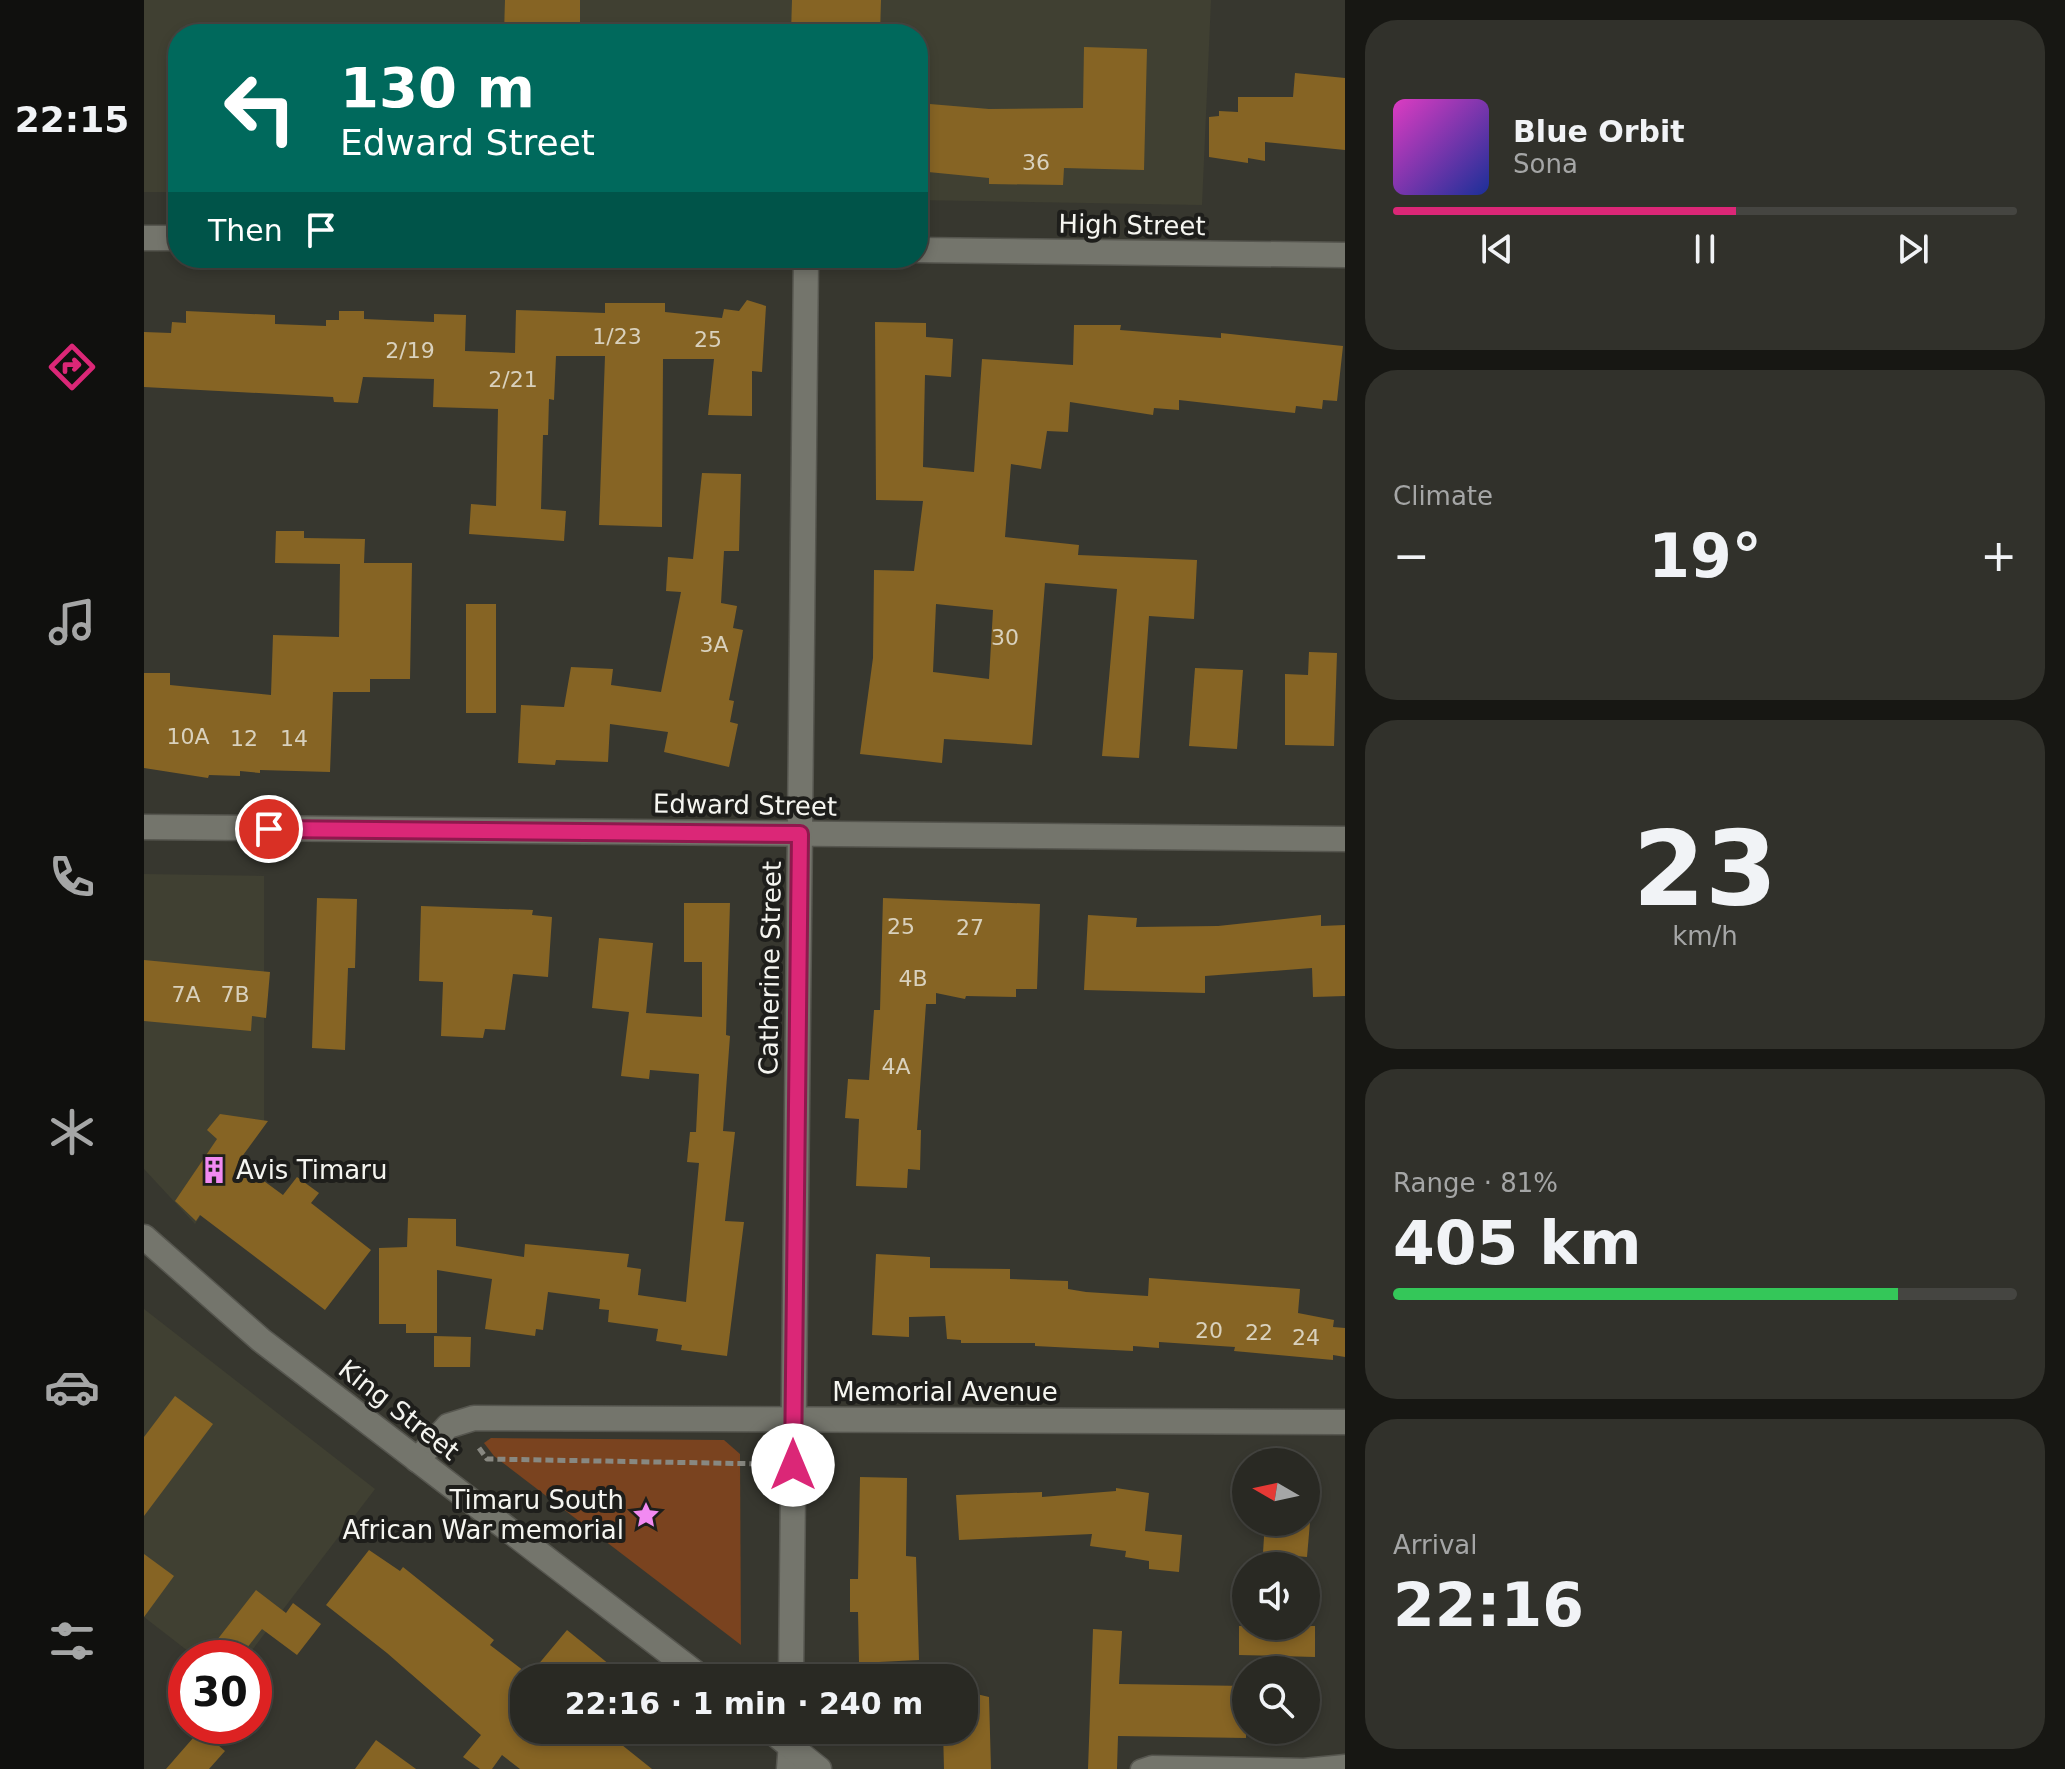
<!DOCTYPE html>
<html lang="en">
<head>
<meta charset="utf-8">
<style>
	body { margin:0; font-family:"DejaVu Sans",sans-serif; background:#31312b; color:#f1f3f6; height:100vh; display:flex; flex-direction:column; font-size:30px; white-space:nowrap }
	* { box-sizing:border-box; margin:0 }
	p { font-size:26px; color:#a5a6a6 }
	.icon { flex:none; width:44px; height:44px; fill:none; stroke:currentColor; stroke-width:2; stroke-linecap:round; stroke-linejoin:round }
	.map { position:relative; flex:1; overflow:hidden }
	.sheet { display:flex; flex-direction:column; gap:20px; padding:20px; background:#171713; width:720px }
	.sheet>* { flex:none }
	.hud { position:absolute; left:24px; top:24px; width:760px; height:244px; border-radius:32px; box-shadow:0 4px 12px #0003,0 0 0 2px #454541; background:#00695c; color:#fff; overflow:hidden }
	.needle { width:52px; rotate:279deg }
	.fabs { position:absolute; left:1088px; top:1448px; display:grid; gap:16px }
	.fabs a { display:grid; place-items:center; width:88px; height:88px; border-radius:50%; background:#292923; box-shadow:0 4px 12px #0003,0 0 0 2px #454541; font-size:40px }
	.speed { position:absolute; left:24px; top:1640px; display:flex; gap:16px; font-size:40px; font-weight:700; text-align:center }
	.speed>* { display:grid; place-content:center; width:104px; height:104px; border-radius:50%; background:#292923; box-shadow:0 4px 12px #0003,0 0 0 2px #454541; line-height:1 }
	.speed .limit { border:12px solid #d22; background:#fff; color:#111 }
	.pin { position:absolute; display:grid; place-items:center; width:68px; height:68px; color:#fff; margin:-34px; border:4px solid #fff; border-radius:50%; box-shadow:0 2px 8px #0007 }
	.me { position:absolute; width:88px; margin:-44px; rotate:0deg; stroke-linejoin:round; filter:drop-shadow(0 0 6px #0008) }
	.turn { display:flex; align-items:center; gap:28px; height:168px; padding:0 40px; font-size:36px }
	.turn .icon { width:104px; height:104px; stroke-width:2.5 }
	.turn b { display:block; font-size:56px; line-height:68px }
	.then { display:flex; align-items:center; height:76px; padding:0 40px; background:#0003; gap:16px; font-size:30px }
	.big { font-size:60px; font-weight:600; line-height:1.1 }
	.sheet .card { flex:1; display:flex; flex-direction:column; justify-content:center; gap:12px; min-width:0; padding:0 28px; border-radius:32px; background:#31312b }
	.sheet .dial { align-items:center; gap:0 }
	.dial b { font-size:104px; line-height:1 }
	.song { display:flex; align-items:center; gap:24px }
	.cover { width:96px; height:96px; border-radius:12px; background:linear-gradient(135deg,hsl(310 70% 55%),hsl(230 70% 35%)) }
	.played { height:8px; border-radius:4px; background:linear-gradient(90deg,#db2777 55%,#454541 55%) }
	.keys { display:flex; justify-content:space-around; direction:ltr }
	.heat { display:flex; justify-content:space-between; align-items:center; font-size:44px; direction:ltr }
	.charge { height:12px; border-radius:6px; background:linear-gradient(90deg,#34c759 81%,#454541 0) }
	.trip { position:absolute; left:366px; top:1664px; width:468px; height:80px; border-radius:32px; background:#292923; box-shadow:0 4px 12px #0003,0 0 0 2px #454541; font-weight:600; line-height:80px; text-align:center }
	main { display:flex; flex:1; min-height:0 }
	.dock { display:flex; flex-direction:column; width:144px; justify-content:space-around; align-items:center; background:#10100e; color:#a5a6a6 }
	.dock .icon { width:56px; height:56px }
	.dock .selected { color:#db2777 }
	.dock b { font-size:36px; color:#f1f3f6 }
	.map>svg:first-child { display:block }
	.built { fill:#404032 }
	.green { fill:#7a431f }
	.building { fill:#866424; fill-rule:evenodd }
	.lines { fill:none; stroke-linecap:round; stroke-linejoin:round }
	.lane-casing { stroke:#56564f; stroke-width:21 }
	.street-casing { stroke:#56564f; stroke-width:27 }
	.secondary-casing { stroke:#56564f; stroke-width:27 }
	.path { stroke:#888881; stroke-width:5; stroke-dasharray:8 4; stroke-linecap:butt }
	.lane { stroke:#74756c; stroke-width:18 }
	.street { stroke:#74756c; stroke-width:24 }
	.secondary { stroke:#74756c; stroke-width:24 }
	.route-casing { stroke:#8e194d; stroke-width:20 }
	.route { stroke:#db2777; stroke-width:14 }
	.labels { text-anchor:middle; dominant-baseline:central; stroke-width:8; stroke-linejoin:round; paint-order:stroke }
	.number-label { font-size:22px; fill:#d9d1bd }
	.street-label { font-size:26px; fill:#f5f5f0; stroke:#1e1e1b }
	.poi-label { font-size:26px; fill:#f5f5f0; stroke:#1e1e1b; text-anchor:start }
</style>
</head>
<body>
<main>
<nav class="dock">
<b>22:15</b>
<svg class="icon selected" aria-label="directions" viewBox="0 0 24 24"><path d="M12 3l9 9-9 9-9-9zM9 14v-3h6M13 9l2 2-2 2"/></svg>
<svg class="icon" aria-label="music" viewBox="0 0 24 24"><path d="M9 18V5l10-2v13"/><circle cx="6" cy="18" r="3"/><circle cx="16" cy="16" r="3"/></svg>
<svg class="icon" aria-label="phone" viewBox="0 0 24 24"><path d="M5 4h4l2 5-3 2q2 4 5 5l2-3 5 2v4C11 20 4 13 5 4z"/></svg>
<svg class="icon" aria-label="climate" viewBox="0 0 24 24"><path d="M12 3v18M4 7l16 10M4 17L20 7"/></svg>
<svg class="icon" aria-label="car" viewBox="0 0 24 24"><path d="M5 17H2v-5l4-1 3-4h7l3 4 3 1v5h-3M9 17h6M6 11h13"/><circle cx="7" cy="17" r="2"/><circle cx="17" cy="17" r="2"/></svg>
<svg class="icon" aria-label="filters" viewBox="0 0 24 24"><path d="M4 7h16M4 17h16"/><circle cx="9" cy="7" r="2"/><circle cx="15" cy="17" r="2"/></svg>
</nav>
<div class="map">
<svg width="1201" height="1769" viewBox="0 0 1201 1769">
	<rect width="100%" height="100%" fill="#37372f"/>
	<g class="built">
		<path d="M0,0H1067L1058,205L774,200V34H34V192H0Z"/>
		<path d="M0,874L120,876V1121L51,1224L0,1169Z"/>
		<path d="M0,1309L231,1489L102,1658H53L0,1617Z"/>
	</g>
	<path class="green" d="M347,1438L580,1440L596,1454L597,1645L350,1456L340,1443Z"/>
	<g class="building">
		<path d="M361,0H436V34H360Z"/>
		<path d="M648,0H737L736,34H647Z"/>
		<path d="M940,47L1003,49L1000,170L920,168L919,185L845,184V178L774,171V103L845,109L939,108Z"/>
		<path d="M1151,73L1201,78V150L1121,142V161L1104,158V163L1065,157V117L1075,116V111L1094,112V97H1149Z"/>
		<path d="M603,300L622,306L618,372L608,371V416L564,415L570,359H519L518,527L455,525L461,356H412L410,400L405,399L404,435H399L397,509L422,511L420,541L325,534L327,504L352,506L354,409L289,407L290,379L219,377L214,403L190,402L189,397L0,387V332L27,333L28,322L42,323V311L131,315V324L182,326V320H195V311H220V319L290,322V314L322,315L321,351L371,353L372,310L461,313V303H521V312L578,318L580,309L595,311Z"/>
		<path d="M731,322L782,323V337L809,339L807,377L781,375L779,467L830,472L838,359L929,365L930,325H977L976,330L1077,338V333L1199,346L1193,401L1179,400L1178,409L1152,406L1151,413L1035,400V410L1010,408L1009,415L926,402L924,432L903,431L897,469L867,464L861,537L935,545L934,555L1053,560L1050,619L1005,616L995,758L958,756L973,589L901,583L888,745L800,739L798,763L716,754L729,658L730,570L770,571L779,501L732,500ZM792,604L849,610L845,679L789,672Z"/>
		<path d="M558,473L597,474L595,551H580L577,603L593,606L589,628L599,630L585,700L590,701L586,722L594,724L585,767L520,752L524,732L466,724L464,762L412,760L411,765L374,763L377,705L420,707L427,667L469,669L467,685L517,692L537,592L522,591L524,557L549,559Z"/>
		<path d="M132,531H160V538L221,539L220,563H268L266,679H226V692H189L186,772L116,770V773L96,771V776L65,775L64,778L0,768V673H26V685L127,695L129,635L195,637L196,564L131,563Z"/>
		<rect x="322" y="604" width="30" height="109"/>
		<path d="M1165,652L1193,653L1190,746L1141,745V674L1164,675Z"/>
		<path d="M1051,668L1099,670L1093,749L1045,746Z"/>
		<path d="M173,898L213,899L211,968H204L201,1050L168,1048Z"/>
		<path d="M739,898L896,904L893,989H872V997L822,996L821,999L792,993V1004H782L773,1130H777L776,1170L764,1169L763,1188L712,1186L715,1119L701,1118L704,1079L725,1080L730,1010H736Z"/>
		<path d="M540,903H586L582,1035L586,1036L579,1131L591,1132L581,1221L600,1222L583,1356L537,1350L538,1345L512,1341L514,1329L464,1322L465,1310L455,1309L456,1299L404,1292L399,1330L392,1329L391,1336L341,1329L348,1279L293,1270V1333H262V1324H235V1248L263,1247L264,1218L312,1219V1246L380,1257L381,1244L485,1254L483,1267L497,1269L494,1295L542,1302L555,1163L543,1162L546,1132H552L555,1074L506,1070L505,1079L477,1076L485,1012L448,1008L455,938L509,943L502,1013L558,1017V962H540Z"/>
		<path d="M277,906L389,910L388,915L408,917L404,977L369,974L361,1030L341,1029L339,1038L297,1036L299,982L275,981Z"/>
		<path d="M944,915L993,918L992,927L1074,926L1177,915V926L1201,925V996L1169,997L1168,968L1061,976V993L940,990Z"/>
		<path d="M0,960L126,972L122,1018L108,1016L107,1031L0,1021Z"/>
		<path d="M76,1114L124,1121L94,1162L139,1195L153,1177L175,1193L167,1203L227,1250L181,1310L56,1215L52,1221L31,1201L73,1139L63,1130Z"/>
		<path d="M732,1254L786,1257V1268L866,1269V1279L924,1281V1289L942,1292L1004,1296L1005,1278L1156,1289L1154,1313L1190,1320L1189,1327L1201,1328V1357L1189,1355V1360L1090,1351L1091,1347L1015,1342V1348L989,1346V1351L891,1346V1343H817V1340L803,1339L801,1316L765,1317V1337L728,1335Z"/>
		<path d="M290,1336L327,1337L326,1367H290Z"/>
		<path d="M31,1396L69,1424L0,1516V1437Z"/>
		<path d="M716,1477L763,1478L762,1556L772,1557L775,1660L715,1663L714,1612H706V1579H714Z"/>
		<path d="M972,1488L1005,1493L1001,1531L1038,1535L1035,1572L1005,1569V1561L981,1557L982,1551L946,1546L948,1534L815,1540L812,1495L898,1492V1497L972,1491Z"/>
		<path d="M1121,1522H1166L1163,1557L1119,1553Z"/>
		<path d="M225,1550L256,1571L259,1567L350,1640L346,1645L380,1671V1730H490L478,1745L508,1769H376L358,1755L348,1769H336L319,1757L337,1735L243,1653L182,1605Z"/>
		<path d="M0,1554L30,1576L0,1617Z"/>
		<path d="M112,1590L142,1613L149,1603L177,1624L153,1655L118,1629L95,1658H59Z"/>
		<path d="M1095,1626H1171V1657L1095,1655Z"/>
		<path d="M949,1629L978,1631L975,1684L1102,1686V1738L974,1736L973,1769H944Z"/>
		<path d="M423,1630L482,1678H383Z"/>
		<path d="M820,1691L845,1697L847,1769H800L799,1730H820Z"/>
		<path d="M56,1730L81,1751L65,1769H22Z"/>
		<path d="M232,1740L272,1769H211Z"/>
	</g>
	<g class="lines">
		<g class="lane-casing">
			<path id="lane" d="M996,1769L1008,1765L1160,1768L1201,1764"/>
		</g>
		<g class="street-casing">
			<g id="street">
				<path d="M0,827L1201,839"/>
				<path d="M273,1460L304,1426L330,1418L1201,1422"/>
				<path d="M647,1678L662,258"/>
				<path d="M645,1769L648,1730"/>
			</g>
		</g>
		<g class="secondary-casing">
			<g id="secondary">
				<path d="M0,238H34"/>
				<path d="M774,250L1201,255"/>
				<path d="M0,1237L117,1340L558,1678"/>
				<path d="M626,1730L675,1769"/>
			</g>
		</g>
		<path class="path" d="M335,1448L343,1459L624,1464"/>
		<use href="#lane" class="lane"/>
		<use href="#street" class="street"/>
		<use href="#secondary" class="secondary"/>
	</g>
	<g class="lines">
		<g class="route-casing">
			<path id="route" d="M125,829L656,834L649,1465"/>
		</g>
		<use href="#route" class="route"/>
	</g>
	<defs>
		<g id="building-bare" transform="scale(2.16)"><path d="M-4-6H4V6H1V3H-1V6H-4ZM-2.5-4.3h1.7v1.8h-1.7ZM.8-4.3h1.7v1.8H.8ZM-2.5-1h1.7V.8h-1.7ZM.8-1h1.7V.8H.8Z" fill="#f28af2" stroke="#1e1e1b" stroke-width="2.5" paint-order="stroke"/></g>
		<g id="sight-bare" transform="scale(2.16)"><path d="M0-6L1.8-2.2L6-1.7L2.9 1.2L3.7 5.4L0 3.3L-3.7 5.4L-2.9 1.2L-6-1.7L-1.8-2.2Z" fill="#f28af2" stroke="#1e1e1b" stroke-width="2.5" paint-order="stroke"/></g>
	</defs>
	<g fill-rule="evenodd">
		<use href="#building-bare" x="70" y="1170"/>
		<use href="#sight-bare" x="502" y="1515"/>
	</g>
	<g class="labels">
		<g class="number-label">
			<text x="892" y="162">36</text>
			<text x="473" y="336">1/23</text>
			<text x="564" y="339">25</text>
			<text x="266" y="350">2/19</text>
			<text x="369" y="379">2/21</text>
			<text x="861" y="637">30</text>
			<text x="570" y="644">3A</text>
			<text x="44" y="736">10A</text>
			<text x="100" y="738">12</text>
			<text x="150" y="738">14</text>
			<text x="757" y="926">25</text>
			<text x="826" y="927">27</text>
			<text x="769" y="978">4B</text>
			<text x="42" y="994">7A</text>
			<text x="91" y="994">7B</text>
			<text x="752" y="1066">4A</text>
			<text x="1065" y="1330">20</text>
			<text x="1115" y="1332">22</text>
			<text x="1162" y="1337">24</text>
		</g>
		<g class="street-label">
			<text transform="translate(988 225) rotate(1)">High Street</text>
			<text transform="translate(601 805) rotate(1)">Edward Street</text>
			<text transform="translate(626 968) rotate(-89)">Catherine Street</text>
			<text x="801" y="1392">Memorial Avenue</text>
			<text transform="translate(255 1410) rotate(38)">King Street</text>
		</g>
		<g class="poi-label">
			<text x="92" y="1170">Avis Timaru</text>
			<text x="480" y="1500" text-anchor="end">Timaru South<tspan x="480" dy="30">African War memorial</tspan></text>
		</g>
	</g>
</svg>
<div class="fabs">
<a><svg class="needle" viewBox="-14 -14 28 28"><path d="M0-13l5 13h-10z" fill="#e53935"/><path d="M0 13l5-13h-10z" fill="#a5a6a6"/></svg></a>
<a><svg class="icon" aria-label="sound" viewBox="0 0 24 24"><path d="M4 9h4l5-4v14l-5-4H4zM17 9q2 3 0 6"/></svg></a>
<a><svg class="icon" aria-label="search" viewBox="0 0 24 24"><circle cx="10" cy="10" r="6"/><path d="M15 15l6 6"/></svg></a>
</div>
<div class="speed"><div class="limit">30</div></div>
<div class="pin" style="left:125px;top:829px;background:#d93025"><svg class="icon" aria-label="arrive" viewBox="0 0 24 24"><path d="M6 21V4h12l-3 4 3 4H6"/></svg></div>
<svg class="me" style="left:649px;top:1465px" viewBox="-20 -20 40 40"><circle r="19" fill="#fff"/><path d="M0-13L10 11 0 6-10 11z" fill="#db2777"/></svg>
<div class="trip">22:16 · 1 min · 240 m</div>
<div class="hud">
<div class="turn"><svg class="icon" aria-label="left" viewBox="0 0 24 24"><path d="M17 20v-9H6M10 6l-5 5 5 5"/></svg><div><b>130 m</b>Edward Street</div></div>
<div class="then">Then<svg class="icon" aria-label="arrive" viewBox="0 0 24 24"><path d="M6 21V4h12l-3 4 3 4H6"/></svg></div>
</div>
</div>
<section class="sheet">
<div class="card">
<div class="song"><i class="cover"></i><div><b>Blue Orbit</b><p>Sona</p></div></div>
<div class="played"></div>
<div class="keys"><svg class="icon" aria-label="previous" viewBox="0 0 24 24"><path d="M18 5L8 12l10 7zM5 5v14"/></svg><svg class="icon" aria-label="pause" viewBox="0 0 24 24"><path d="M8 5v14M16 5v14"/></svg><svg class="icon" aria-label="next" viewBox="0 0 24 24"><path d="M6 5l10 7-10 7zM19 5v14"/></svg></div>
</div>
<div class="card"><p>Climate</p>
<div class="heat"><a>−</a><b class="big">19°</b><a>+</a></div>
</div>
<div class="card dial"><b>23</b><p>km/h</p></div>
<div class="card"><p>Range · 81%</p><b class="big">405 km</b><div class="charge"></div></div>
<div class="card"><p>Arrival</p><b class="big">22:16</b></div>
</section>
</main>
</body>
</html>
